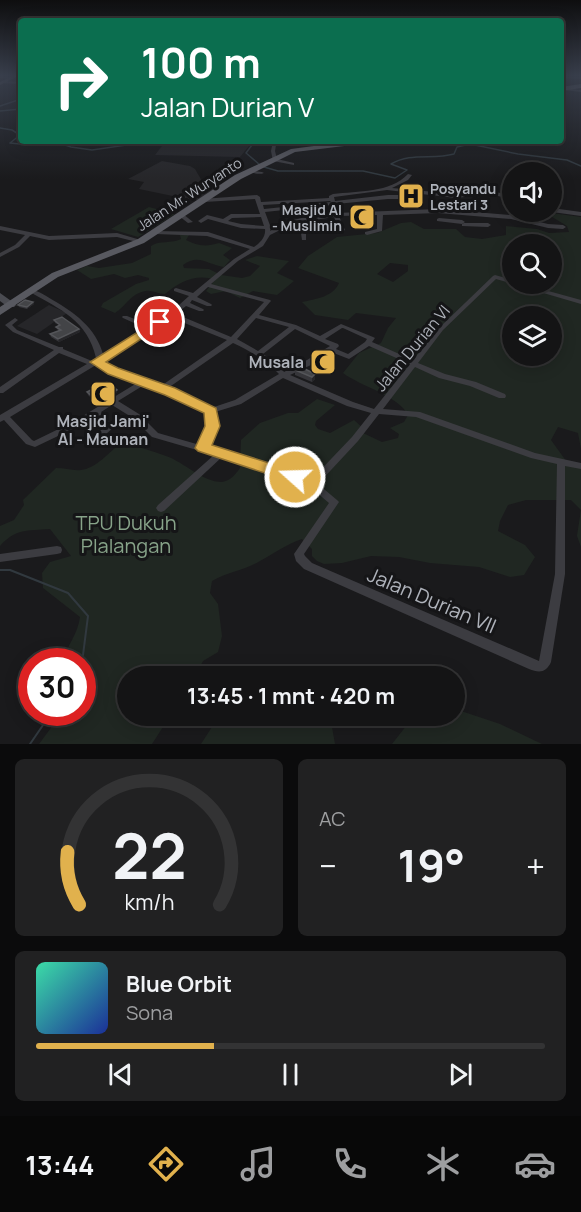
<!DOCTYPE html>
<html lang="id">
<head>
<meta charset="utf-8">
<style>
	body { margin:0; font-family:Manrope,sans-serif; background:#212122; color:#f1f3f6; height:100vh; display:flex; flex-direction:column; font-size:22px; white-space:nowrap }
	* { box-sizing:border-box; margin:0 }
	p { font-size:20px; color:#9d9ea0 }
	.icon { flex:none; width:33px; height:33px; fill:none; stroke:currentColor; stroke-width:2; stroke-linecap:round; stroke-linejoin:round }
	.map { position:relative; height:744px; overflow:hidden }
	.details { display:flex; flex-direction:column; gap:15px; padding:15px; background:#0b0b0c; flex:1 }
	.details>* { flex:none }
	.top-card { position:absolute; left:18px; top:18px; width:546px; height:126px; border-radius:6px; box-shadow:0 3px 15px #0003,0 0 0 2px #333334; background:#0b6e4f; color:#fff; overflow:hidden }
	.buttons { position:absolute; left:502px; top:162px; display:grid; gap:12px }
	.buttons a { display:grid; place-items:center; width:60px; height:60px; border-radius:50%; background:#141415; box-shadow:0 3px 15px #0003,0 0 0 2px #333334; font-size:30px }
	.speed { position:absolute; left:18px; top:648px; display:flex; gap:12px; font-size:30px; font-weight:700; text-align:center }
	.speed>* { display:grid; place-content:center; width:78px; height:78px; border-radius:50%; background:#141415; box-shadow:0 3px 15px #0003,0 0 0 2px #333334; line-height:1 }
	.speed .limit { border:9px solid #d22; background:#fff; color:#111 }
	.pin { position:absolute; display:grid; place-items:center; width:51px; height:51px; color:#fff; margin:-26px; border:3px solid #fff; border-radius:50%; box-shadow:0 2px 6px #0007 }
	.me { position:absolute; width:66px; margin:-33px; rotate:290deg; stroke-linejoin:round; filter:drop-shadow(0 0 4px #0008) }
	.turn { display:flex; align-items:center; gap:21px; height:126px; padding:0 24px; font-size:27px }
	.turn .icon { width:78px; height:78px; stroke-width:2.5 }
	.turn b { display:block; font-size:42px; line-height:51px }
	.big { font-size:45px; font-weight:700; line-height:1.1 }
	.details .card { flex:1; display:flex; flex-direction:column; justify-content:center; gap:9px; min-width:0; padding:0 21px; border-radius:9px; background:#212122 }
	.details .dial { align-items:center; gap:0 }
	.dial svg { height:156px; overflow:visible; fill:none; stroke:#333334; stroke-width:7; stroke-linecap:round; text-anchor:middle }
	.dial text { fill:#f1f3f6; stroke:none }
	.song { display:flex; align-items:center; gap:18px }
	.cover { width:72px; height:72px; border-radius:9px; background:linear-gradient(135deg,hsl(160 70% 55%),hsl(230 70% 35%)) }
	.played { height:6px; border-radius:3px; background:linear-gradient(90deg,#e1b14d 35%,#333334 35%) }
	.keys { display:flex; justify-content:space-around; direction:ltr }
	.heat { display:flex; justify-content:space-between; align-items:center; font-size:33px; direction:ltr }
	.details .tiles { flex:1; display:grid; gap:15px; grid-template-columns:1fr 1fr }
	.card:last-child { grid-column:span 2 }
	.trip { position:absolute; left:117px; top:666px; width:348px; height:60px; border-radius:30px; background:#141415; box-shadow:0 3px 15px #0003,0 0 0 2px #333334; font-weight:700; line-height:60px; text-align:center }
	.tab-bar { display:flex; height:96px; justify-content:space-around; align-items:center; background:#080808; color:#9d9ea0 }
	.tab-bar .icon { width:42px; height:42px }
	.tab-bar .selected { color:#e1b14d }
	.tab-bar b { font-size:27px; color:#f1f3f6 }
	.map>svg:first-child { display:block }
	.built { fill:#262629 }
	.green { fill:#202722; fill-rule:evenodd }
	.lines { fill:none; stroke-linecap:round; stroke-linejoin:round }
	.stream-far1 { stroke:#31393f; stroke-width:1.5 }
	.stream { stroke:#31393f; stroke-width:2 }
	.street { fill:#3c3c41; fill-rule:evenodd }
	.secondary { fill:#4a4b51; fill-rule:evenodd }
	.primary { fill:#585960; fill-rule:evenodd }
	.wall { fill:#36363a }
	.shaded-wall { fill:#252528 }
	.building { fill:#434447; stroke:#545559; stroke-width:1.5 }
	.route { fill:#e1b14d; stroke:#927332; stroke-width:1.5 }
	.labels { text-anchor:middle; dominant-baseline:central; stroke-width:6; stroke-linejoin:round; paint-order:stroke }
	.far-poi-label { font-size:14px; font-weight:bold; fill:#aeb2ba; stroke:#151517; text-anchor:start }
	.far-street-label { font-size:14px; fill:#aeb2ba; stroke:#151517 }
	.street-label { font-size:16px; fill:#aeb2ba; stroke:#151517 }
	.poi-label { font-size:16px; font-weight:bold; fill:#aeb2ba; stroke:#151517; text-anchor:end }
	.near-park-label { font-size:20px; fill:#87a389; stroke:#151517 }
	.near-street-label { font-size:20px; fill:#aeb2ba; stroke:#151517 }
</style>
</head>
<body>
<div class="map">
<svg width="581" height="744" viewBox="0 0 581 744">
	<rect width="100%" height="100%" fill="#1a1a1c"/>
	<g class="built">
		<path d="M253,141L240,157L155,155L165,142Z"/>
		<path d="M162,161L190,166L195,169L202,181L219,186L199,200L187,199L139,189L144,182L128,179Z"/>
		<path d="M49,305L67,313L37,334L17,326Z"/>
	</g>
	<g class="green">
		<path d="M149,207L175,214L138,237L111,229Z"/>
		<path d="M544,212L581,217V449L578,433L558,427L551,440L569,465L581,468V547L577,536L581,510L571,500H526L508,505L500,521L498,531L525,545L535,557L524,575L510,577L479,567L430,563L399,557L371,556L342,563L324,564L317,561L312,556V549L302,539C285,545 275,553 260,561C245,570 227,572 212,581L210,593L218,604L222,636L218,652L203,661L195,676H128V716H170L152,744H39L62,713L82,712V662L63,661C67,645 78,634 80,617L43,588L42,573L50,562L71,556L50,529C27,531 16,528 0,546V526L14,520L24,505L23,500L56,468C65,468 73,471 81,470C97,468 109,452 121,443C137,446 152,451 166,456C184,462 202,482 222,482C230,481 236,474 240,468L241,440L260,423L288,413H298L317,399L335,405L316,421L315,425L318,429L330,433L354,420L363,428V433L382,442L398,438L399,434L390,428L404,422L408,415C399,396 360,386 343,373L359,353L381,343L388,328L396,318L356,313L348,320L315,315L302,302C316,299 333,297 339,283L298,268L308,256L337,237L377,233L401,223L411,222L424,229H456L465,237L482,239L506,235V226L537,229L549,233L569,232L567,226ZM513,244H552V284H513ZM390,263L408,265V271L393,282L377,274ZM513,316H552V356H513Z"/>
		<path d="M180,235H189L186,240C197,246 206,247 219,243L232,248L223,255L230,260L224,267C208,265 199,253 183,265L184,268L209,269L221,275L242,278L250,276L260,266L245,260L257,256L289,261L277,273L294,281L277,295L253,291L240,298L226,291L211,294L206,291L215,280C197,273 179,282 165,294C158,294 152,290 146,291C131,293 126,306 115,313L101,307L103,303L136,284L149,280V278L138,275L125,278L114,274L91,279L77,270L87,266L99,268L132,263L151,254V246C159,240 172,244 181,239Z"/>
		<path d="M455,709L500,724L542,744H392L414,716H454Z"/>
		<path d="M219,716H330L335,744H201Z"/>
	</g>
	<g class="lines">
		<g class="stream-far1">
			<path d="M0,106L21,99"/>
			<path d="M0,111L21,109"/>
			<path d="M0,128L12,130L20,135L10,143L20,144L27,141"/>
			<path d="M33,141H43"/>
			<path d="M53,141L71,147L92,150L154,141"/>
			<path d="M255,141L246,153L260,165"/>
			<path d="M264,167L278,171H363L395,178L407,170L391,164C411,152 432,160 454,154L457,147L470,144L518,154L567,160L581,166"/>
		</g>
		<g class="stream">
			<path d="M0,570H10L68,593L88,616L83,655L79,662"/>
			<path d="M30,744L52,712"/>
		</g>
		<g class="street">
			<path d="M0,76L12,77L14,78L12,79L0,78Z"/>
			<path d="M561,76L581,77V79L561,78Z"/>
			<path d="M2,81L21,82V84L1,83Z"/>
			<path d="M563,88L581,90V92L564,90Z"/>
			<path d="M273,141H277V143H296V144L294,145H276L275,151L277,159L294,163V165L273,161L271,151Z"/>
			<path d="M373,141H378L385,145L381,146Z"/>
			<path d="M247,170L262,172L264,173C260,175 251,173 247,171Z"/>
			<path d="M408,174L412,175L408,180L392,188L456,194H472L482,190L513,195V199L483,193L473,196L456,198L387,190L334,197L335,201L388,195H406L409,197L406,199H388L336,204L334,206L332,205L265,212L271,228L270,231L289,221L310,216L312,217L336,213L438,209L511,215L548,224L563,225L566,227L563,229L548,228L511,219L438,213L383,215L382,231L367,235L365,234V232L377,229V215L339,216L345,230L342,232L339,230L334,217L314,220L320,230L317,232L315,231L309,221L292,223L288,226L306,231V240H302L301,233L284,228L270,235L263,246L238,261L211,284L270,300L271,301L270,302L259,315L296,325L320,336L341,324L373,337L375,338L372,342L413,360L439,328L493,276L495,275L513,280V284H514H513L496,279L443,330L418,363L445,374L476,382L505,394L506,396L505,398H499L470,386L439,378L415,367L383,409L420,412L535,453L581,463V469L565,466V574L551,662C546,673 539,673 529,669L304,569L296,561L294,554L329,503L309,486L276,472L222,457L164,511L161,512L158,511L156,508L158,505L214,455L152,437L133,418L112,405L101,412L114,427L98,441H92L91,439L92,437L105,427L96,415L79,426L35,447L26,444L4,420L0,422V415L87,364L59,353L3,393H0V387L54,350L13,332L5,325L15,318L18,320L12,325L17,330L59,347H63V349L92,361L96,358C88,321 60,309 30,292V290C37,290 45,295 51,299C74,312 96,328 103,354L145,328L123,318L122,317L123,316H127L150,325L175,308L165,304L152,308L145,306L144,305L145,304H152L165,300L179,305L189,296L174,291V289L176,288L193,293L234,259L250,249L207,236L156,234L154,233V231L208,232L254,247C260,243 266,237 265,229L241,228L208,219L201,223L198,221L207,215L223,219L231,214H260L255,199L204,202L202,201V199L257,195L260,197L261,202L329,198V196L333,194C358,191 390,193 408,174ZM330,201L331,202L264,209L263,205ZM261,217L264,226L241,224L228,221L232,218ZM208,287L264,302L231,337L176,314L186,306L199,311H203L204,310L203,309L190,303L192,300L207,306H211L212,305L211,304L197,297ZM172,318L227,340L161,386L116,369L101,362ZM256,318L289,327L258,351L237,339ZM342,328H343L367,339L365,342L348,354L336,349L339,346L338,344L325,339ZM295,329L330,346L307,360L284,372L278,364L263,354ZM233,343C250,351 266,360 279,374L235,400L211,408L168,388ZM369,346L410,364L374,409L353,402L290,375L313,364L331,352L349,359ZM96,365L110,373L137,383L73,422L34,441L32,440L10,417ZM283,378L347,406L371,413L352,437L311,480L282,468L208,447L217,426L215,412L241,404ZM144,385L167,394L207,413L209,426L200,445L158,433L139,414L118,401ZM379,414L416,417L531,458L557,464L555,574L539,661L312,563L305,556L304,554L339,502L337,500L318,484L358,441Z"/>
			<path d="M552,208L581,212V216L552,212Z"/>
			<path d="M179,214H183L193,222L188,223L179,216Z"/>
			<path d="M439,218L462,220L465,222L462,224L437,221V219Z"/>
			<path d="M464,223H488L491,225L488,227L462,226V224Z"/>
			<path d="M0,226L49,236L117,233L144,241L141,243L117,237L49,240L30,236L19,247L0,257V253L15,245L25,235L0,230Z"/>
			<path d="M515,284H523L581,300V304L516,285Z"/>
			<path d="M57,546L61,547L62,550L61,553L57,554L0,562V554Z"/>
		</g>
		<g class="secondary">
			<path d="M14,75H20L0,85V82Z"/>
			<path d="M0,293L14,303L16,305L14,307H8L0,301Z"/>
		</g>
		<g class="primary">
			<path d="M581,84V88L561,91V87Z"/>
			<path d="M352,141H372L369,143L295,152L241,179L144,243L58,277L0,315V307L52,273L138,239L235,175L291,149Z"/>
		</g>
	</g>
	<g class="wall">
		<path d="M33,302L34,304L27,309L19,307L18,305Z"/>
		<path d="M54,320L79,329L80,332L59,342L51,337L50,334L59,331L57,329L56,327L59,325L55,323Z"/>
		<path d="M295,370L315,374V379L312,382L295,375Z"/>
		<path d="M87,392H117L98,404L88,395Z"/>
	</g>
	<g class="shaded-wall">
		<path d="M33,302L34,304L27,309V307Z"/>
		<path d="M79,329L80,332L59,342L58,339Z"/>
		<path d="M315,374V379L312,382V377Z"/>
		<path d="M117,390V392L98,404V401Z"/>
	</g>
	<g class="building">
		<path d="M25,300L33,302L27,307L18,305Z"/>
		<path d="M62,317L79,329L58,339L50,334L61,330L56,327L60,325L54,320Z"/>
		<path d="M301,367L315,374L312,377L295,370Z"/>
		<path d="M107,382L117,390L98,401L87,392Z"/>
	</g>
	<linearGradient id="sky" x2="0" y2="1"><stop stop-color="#0e0e0f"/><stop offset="0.42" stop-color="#383e4b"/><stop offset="1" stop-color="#383e4b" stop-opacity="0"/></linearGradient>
	<rect width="581" height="179" fill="url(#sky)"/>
	<path class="route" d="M160,318L164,319L166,322L164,324L106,362L118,368L175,388L216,408L220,426L212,445L301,473L304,477L301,481L295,483L198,451L195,448L205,426L204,413L165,395L108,374L90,362Z"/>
	<defs>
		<g id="hospital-square" transform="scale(1.35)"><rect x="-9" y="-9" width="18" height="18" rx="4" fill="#e1b14d" stroke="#151517"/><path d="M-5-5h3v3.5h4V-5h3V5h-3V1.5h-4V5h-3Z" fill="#111"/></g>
		<g id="mosque-square" transform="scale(1.35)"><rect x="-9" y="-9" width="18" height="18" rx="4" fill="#e1b14d" stroke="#151517"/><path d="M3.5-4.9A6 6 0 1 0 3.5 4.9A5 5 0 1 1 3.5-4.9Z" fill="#111"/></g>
	</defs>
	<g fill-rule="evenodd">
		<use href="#hospital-square" x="411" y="196"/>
		<use href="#mosque-square" x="362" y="217"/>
		<use href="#mosque-square" x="323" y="362"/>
		<use href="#mosque-square" x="103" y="394"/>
	</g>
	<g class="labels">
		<g class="far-poi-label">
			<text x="430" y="188">Posyandu<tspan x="430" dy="16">Lestari 3</tspan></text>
			<text x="342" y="209" text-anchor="end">Masjid Al<tspan x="342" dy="16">- Muslimin</tspan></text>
		</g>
		<g class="far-street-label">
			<text transform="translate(189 194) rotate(-33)">Jalan Mr. Wuryanto</text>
		</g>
		<g class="street-label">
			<text transform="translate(412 348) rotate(-50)">Jalan Durian VI</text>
		</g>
		<g class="poi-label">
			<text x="304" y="362">Musala</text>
			<text x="103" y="421" text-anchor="middle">Masjid Jami'<tspan x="103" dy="18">Al - Maunan</tspan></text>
		</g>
		<g class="near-park-label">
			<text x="126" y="522">TPU Dukuh<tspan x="126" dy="23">Plalangan</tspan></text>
		</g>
		<g class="near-street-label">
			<text transform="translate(432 600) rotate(23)">Jalan Durian VII</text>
		</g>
	</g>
</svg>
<div class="buttons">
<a><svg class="icon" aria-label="sound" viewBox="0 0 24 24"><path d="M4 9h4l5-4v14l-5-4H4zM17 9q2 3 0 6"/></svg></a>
<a><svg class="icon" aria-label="search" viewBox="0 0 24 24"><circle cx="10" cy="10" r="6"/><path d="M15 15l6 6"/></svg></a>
<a><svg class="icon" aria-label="layers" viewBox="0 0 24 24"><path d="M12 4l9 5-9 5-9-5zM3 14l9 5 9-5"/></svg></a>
</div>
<div class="speed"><div class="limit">30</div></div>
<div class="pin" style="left:160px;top:322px;background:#d93025"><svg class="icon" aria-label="arrive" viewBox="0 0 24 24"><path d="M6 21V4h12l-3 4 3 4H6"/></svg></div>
<svg class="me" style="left:295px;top:477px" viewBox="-20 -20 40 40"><circle r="17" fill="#e1b14d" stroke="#fff" stroke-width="3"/><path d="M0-11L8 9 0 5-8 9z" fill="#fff"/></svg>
<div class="trip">13:45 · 1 mnt · 420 m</div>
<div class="top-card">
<div class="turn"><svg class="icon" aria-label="right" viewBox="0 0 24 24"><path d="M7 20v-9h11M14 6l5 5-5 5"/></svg><div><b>100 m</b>Jalan Durian V</div></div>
</div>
</div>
<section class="details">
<div class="tiles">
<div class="card dial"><svg viewBox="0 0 100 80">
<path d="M14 69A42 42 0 1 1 86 69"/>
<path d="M14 69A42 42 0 0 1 8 42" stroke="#e1b14d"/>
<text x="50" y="56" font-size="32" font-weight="700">22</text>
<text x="50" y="72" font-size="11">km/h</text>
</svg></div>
<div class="card"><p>AC</p>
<div class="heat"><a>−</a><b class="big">19°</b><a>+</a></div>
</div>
<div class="card">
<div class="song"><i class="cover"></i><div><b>Blue Orbit</b><p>Sona</p></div></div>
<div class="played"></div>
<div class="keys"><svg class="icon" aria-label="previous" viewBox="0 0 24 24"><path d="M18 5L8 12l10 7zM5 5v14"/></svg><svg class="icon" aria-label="pause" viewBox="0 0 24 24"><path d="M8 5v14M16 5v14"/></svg><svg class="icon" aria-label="next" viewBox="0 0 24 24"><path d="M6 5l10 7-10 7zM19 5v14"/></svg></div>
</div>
</div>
</section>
<nav class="tab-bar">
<b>13:44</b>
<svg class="icon selected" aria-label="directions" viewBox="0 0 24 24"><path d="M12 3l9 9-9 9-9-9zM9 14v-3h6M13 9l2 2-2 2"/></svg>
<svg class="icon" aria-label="music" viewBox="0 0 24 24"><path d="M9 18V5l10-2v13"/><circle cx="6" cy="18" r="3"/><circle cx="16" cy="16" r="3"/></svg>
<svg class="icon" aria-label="phone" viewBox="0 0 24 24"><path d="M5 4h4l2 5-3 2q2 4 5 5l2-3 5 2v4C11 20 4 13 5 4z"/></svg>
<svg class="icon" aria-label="climate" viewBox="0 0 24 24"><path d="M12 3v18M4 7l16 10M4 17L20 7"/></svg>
<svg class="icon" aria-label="car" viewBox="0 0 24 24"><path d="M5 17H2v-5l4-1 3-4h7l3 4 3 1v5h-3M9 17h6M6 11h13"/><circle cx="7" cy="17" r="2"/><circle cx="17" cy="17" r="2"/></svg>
</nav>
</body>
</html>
